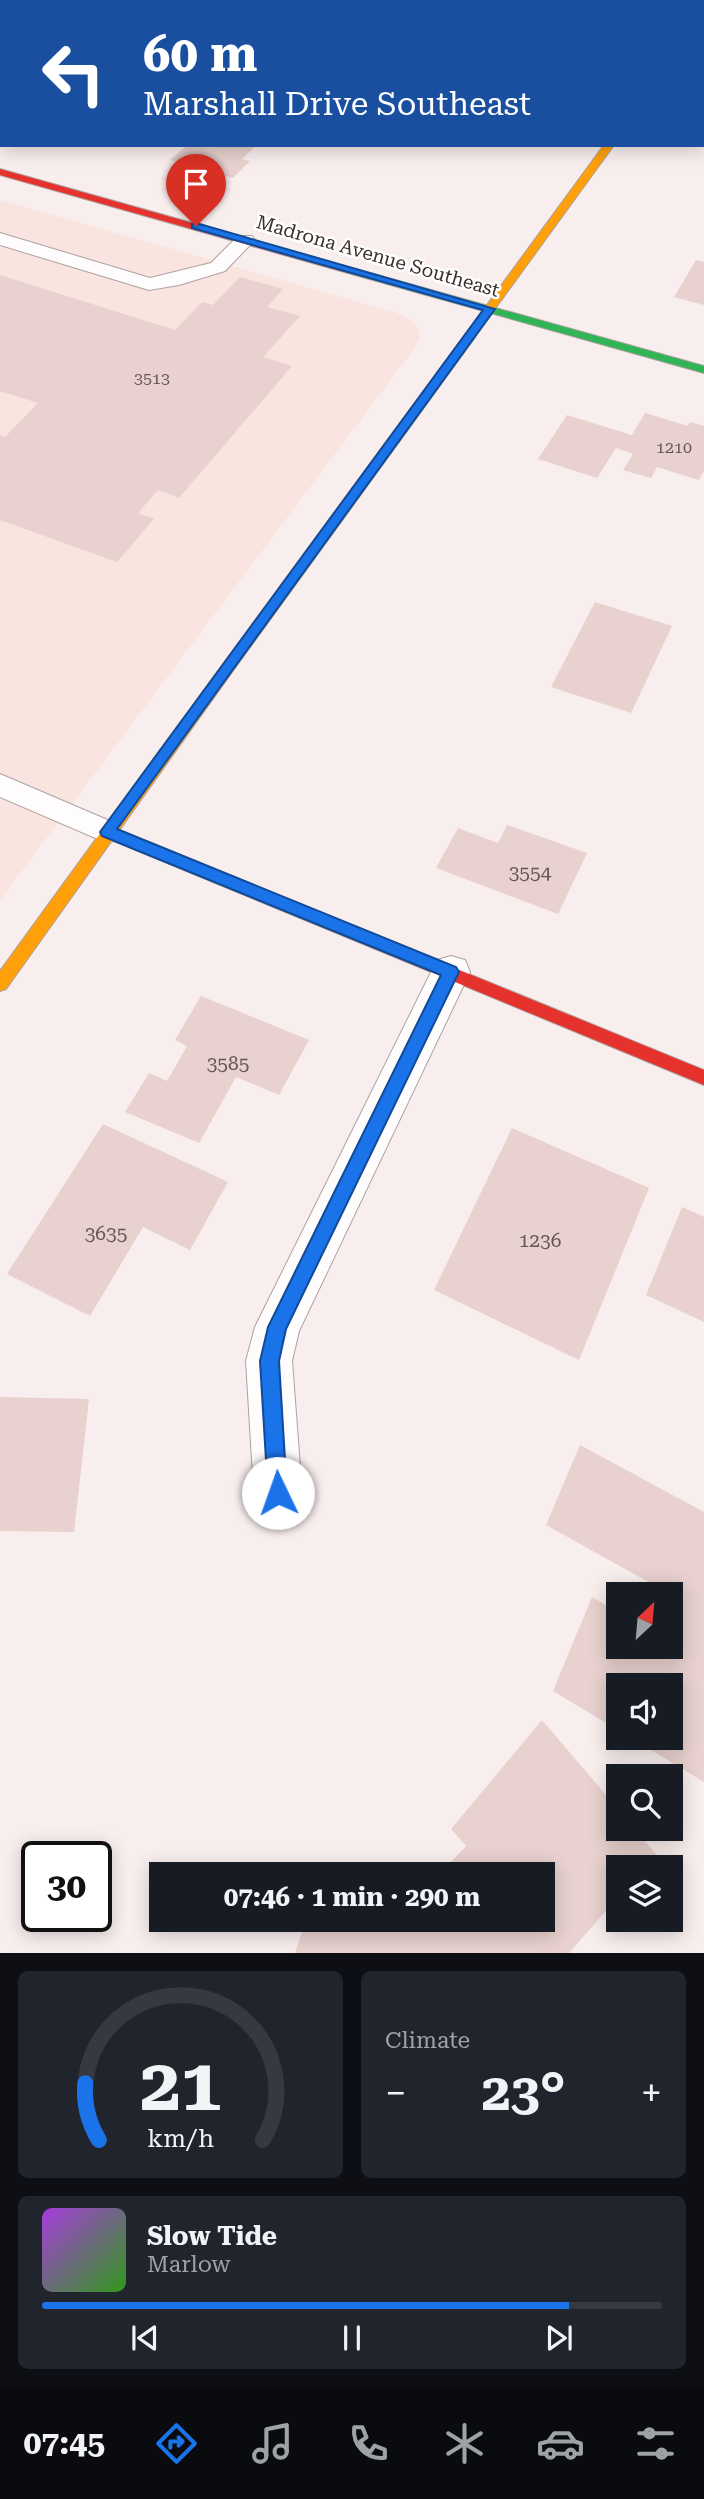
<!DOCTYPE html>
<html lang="en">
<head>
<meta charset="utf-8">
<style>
	body { margin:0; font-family:"Roboto Serif",serif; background:#20242c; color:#f1f3f6; height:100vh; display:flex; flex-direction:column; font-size:26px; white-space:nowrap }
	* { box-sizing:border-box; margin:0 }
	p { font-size:23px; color:#9ea1a6 }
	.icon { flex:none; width:38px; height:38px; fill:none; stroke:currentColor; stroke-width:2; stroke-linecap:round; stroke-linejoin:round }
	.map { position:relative; height:1953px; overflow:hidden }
	.sheet { display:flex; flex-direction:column; gap:18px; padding:18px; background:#0d0f14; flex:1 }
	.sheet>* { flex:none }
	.hud { position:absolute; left:0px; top:0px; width:705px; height:147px; box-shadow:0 4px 18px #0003; background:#1a4fa0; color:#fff; overflow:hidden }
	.needle { width:46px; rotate:26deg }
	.controls { position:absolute; left:606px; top:1582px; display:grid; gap:14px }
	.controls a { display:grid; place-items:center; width:77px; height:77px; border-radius:0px; background:#171b24; box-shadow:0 4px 18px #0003; font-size:35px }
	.speed { position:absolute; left:21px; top:1841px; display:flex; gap:14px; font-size:35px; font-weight:700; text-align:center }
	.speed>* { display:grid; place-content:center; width:91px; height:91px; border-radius:50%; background:#171b24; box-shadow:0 4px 18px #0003; line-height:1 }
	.speed .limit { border:4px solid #111; border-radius:10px; background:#fff; color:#111 }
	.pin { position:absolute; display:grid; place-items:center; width:60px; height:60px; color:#fff; margin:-72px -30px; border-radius:50% 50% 50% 0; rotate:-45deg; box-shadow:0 0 7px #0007 }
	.pin .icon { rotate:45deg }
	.me { position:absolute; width:77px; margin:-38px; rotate:357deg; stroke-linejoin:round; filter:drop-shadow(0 0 5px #0008) }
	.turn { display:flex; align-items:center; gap:24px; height:147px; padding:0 28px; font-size:32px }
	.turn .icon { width:91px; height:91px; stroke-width:2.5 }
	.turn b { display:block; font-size:49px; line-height:60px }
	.big { font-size:52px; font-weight:700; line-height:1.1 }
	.sheet .card { flex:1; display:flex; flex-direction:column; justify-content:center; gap:10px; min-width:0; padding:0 24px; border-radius:10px; background:#20242c }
	.sheet .dial { align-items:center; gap:0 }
	.dial svg { height:182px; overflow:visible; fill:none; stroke:#363941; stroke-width:7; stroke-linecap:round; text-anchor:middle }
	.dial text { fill:#f1f3f6; stroke:none }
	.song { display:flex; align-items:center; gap:21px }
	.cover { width:84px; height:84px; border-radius:10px; background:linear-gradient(135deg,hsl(280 70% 55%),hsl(110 70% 35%)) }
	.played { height:7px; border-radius:4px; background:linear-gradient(90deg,#1a73e8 85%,#363941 85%) }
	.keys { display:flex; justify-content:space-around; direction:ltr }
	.heat { display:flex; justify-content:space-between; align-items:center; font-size:38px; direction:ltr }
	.sheet .tiles { flex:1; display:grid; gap:18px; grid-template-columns:1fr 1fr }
	.card:last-child { grid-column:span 2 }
	.trip { position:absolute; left:149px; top:1862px; width:406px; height:70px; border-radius:0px; background:#171b24; box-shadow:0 4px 18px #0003; font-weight:700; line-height:70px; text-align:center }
	.dock { display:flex; height:112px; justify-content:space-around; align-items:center; background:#090b0e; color:#9ea1a6 }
	.dock .icon { width:49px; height:49px }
	.dock .active { color:#1a73e8 }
	.dock b { font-size:32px; color:#f1f3f6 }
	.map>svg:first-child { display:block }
	.built { fill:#f9e4e0 }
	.building { fill:#e8d1ce }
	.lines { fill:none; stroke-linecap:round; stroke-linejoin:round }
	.lane-casing { stroke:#aea2a1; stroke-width:2 }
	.street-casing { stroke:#aea2a1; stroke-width:2 }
	.fast-casing { stroke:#aea2a1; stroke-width:2 }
	.slow-casing { stroke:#aea2a1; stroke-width:2 }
	.jam-casing { stroke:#aea2a1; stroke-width:2 }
	.lane { fill:#fefcfc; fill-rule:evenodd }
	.street { fill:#fefcfc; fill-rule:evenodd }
	.fast { fill:#30b455; fill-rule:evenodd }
	.slow { fill:#ff9f0a; fill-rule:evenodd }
	.jam { fill:#e5322d; fill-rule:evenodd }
	.route { fill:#1a73e8; stroke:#114b97; stroke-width:2 }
	.labels { text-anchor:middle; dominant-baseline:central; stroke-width:5; stroke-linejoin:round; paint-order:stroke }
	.far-number-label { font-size:16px; fill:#675553 }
	.far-street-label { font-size:19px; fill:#3c2c2a; stroke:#fff }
	.number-label { font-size:19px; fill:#675553 }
</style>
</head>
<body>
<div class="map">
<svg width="704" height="1953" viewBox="0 0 704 1953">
	<rect width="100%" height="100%" fill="#f8eeed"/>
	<path class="built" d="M0,200L397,313L411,320L418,328L420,337L413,350L0,900Z"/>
	<g class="building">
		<path d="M187,145H257L242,159L250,161L233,178L170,160Z"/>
		<path d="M696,260L704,262V305L674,297Z"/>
		<path d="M0,275L175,330L202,302L213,305L240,277L283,289L267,307L300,316L263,357L292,366L179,498L158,490L138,513L154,519L117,562L0,520V435L5,437L38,403L0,391Z"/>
		<path d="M645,413L688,426L690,422L704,426V470L699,480L657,467L651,478L623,470L633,454L616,448L597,478L538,459L567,415L632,435Z"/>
		<path d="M595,602L672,626L631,713L551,687Z"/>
		<path d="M507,825L587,853L558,914L436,868L458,828L498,843Z"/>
		<path d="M201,996L309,1040L279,1095L236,1077L199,1143L125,1112L149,1073L167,1081L187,1046L175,1040Z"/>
		<path d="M103,1124L228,1182L190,1250L143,1227L90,1316L7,1274Z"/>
		<path d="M512,1128L649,1188L579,1360L434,1290Z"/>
		<path d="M682,1207L704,1217V1322L646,1295Z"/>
		<path d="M0,1397L89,1399L74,1532L0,1531Z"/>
		<path d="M580,1445L704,1512V1782L631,1738H670V1685H618V1730L553,1691L592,1597L618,1612V1647H670L673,1598L670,1594L546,1525Z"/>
		<path d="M542,1720L618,1809V1829H634L656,1854L644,1867H618V1897L569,1953H295L306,1920H542V1874H440L466,1846L451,1829Z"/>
		<path d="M324,1862L352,1874H320Z"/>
	</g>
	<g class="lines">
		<g class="lane-casing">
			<g id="lane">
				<path d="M0,233L150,278L211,263L238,236H252L255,240L225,271L179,285L149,290L0,245Z"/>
				<path d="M0,774L117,824L121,832L117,840L107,843L0,797Z"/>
			</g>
		</g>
		<g class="street-casing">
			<path id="street" d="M451,956L465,960L470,972L299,1331L292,1361L302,1493L295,1510L278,1517L261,1510L254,1493L246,1361L255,1327L437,960Z"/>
		</g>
		<g class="fast-casing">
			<g id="fast">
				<path d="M348,269H356L704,366V373L348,273Z"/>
				<path d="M465,335L475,337L242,658H232V652Z"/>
			</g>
		</g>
		<g class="slow-casing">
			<g id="slow">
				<path d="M604,145H614L473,339H465V335Z"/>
				<path d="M237,650L244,655L242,658L6,989L0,991V971L232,652Z"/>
			</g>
		</g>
		<g class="jam-casing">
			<g id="jam">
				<path d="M0,169L356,269L357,271L348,273L0,175Z"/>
				<path d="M107,826L704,1070V1085L102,836L100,832L102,828Z"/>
			</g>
		</g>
		<use href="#lane" class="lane"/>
		<use href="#street" class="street"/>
		<use href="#fast" class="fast"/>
		<use href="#slow" class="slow"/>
		<use href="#jam" class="jam"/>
	</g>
	<path class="route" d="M196,223L495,309L117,829L456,967L459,972L286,1329L279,1361L287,1493L285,1500L278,1502L271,1500L268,1493L260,1361L268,1327L441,975L102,836L100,832L483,310L192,228V224Z"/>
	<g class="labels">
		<g class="far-number-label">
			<text x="152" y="378">3513</text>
			<text x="674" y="447">1210</text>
		</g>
		<g class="far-street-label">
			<text transform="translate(378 256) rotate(16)">Madrona Avenue Southeast</text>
		</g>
		<g class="number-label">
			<text x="530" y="872">3554</text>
			<text x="228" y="1063">3585</text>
			<text x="106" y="1233">3635</text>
			<text x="540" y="1240">1236</text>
		</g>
	</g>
</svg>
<div class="controls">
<a><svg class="needle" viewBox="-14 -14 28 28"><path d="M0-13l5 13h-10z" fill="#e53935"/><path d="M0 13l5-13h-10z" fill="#9ea1a6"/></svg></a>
<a><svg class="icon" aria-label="sound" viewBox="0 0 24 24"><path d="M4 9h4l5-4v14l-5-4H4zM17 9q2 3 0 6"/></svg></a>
<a><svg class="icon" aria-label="search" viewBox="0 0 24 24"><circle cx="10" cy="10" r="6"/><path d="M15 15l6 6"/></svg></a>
<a><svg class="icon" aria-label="layers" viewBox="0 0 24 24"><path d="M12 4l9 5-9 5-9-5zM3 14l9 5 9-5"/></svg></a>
</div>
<div class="speed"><div class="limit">30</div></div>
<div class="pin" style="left:196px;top:226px;background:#d93025"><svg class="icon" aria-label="arrive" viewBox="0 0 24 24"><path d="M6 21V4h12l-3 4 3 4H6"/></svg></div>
<svg class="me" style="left:278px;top:1493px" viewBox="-20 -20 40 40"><circle r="19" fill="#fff"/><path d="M0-13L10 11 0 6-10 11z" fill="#1a73e8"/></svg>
<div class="trip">07:46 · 1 min · 290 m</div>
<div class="hud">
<div class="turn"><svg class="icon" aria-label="left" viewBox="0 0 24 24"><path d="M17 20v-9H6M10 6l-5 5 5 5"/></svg><div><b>60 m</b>Marshall Drive Southeast</div></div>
</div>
</div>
<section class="sheet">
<div class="tiles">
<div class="card dial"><svg viewBox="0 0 100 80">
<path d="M14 69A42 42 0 1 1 86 69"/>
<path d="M14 69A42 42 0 0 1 8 44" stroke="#1a73e8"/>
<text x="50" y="56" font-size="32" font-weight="700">21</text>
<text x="50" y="72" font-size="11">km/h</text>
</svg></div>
<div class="card"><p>Climate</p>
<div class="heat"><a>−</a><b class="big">23°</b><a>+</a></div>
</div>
<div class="card">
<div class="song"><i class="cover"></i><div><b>Slow Tide</b><p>Marlow</p></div></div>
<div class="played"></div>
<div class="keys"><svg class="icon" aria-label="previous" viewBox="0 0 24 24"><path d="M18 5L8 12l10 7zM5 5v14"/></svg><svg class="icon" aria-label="pause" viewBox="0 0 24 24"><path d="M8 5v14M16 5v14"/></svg><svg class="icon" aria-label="next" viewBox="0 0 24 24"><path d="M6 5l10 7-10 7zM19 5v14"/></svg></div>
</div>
</div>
</section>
<nav class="dock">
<b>07:45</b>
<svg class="icon active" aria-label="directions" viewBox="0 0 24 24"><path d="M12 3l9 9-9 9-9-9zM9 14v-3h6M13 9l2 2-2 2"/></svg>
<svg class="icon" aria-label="music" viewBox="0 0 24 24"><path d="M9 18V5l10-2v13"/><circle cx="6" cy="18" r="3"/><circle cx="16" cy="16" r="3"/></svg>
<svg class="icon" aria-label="phone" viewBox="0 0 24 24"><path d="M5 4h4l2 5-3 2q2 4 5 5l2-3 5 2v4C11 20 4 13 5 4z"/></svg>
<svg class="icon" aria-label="climate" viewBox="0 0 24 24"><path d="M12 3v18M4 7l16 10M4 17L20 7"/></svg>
<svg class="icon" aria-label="car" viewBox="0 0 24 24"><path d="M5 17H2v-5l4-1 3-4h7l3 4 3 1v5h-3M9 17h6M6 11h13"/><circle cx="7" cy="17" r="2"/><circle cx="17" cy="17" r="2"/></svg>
<svg class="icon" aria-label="filters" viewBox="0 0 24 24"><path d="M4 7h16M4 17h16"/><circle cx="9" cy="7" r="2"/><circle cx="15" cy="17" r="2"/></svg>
</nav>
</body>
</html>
